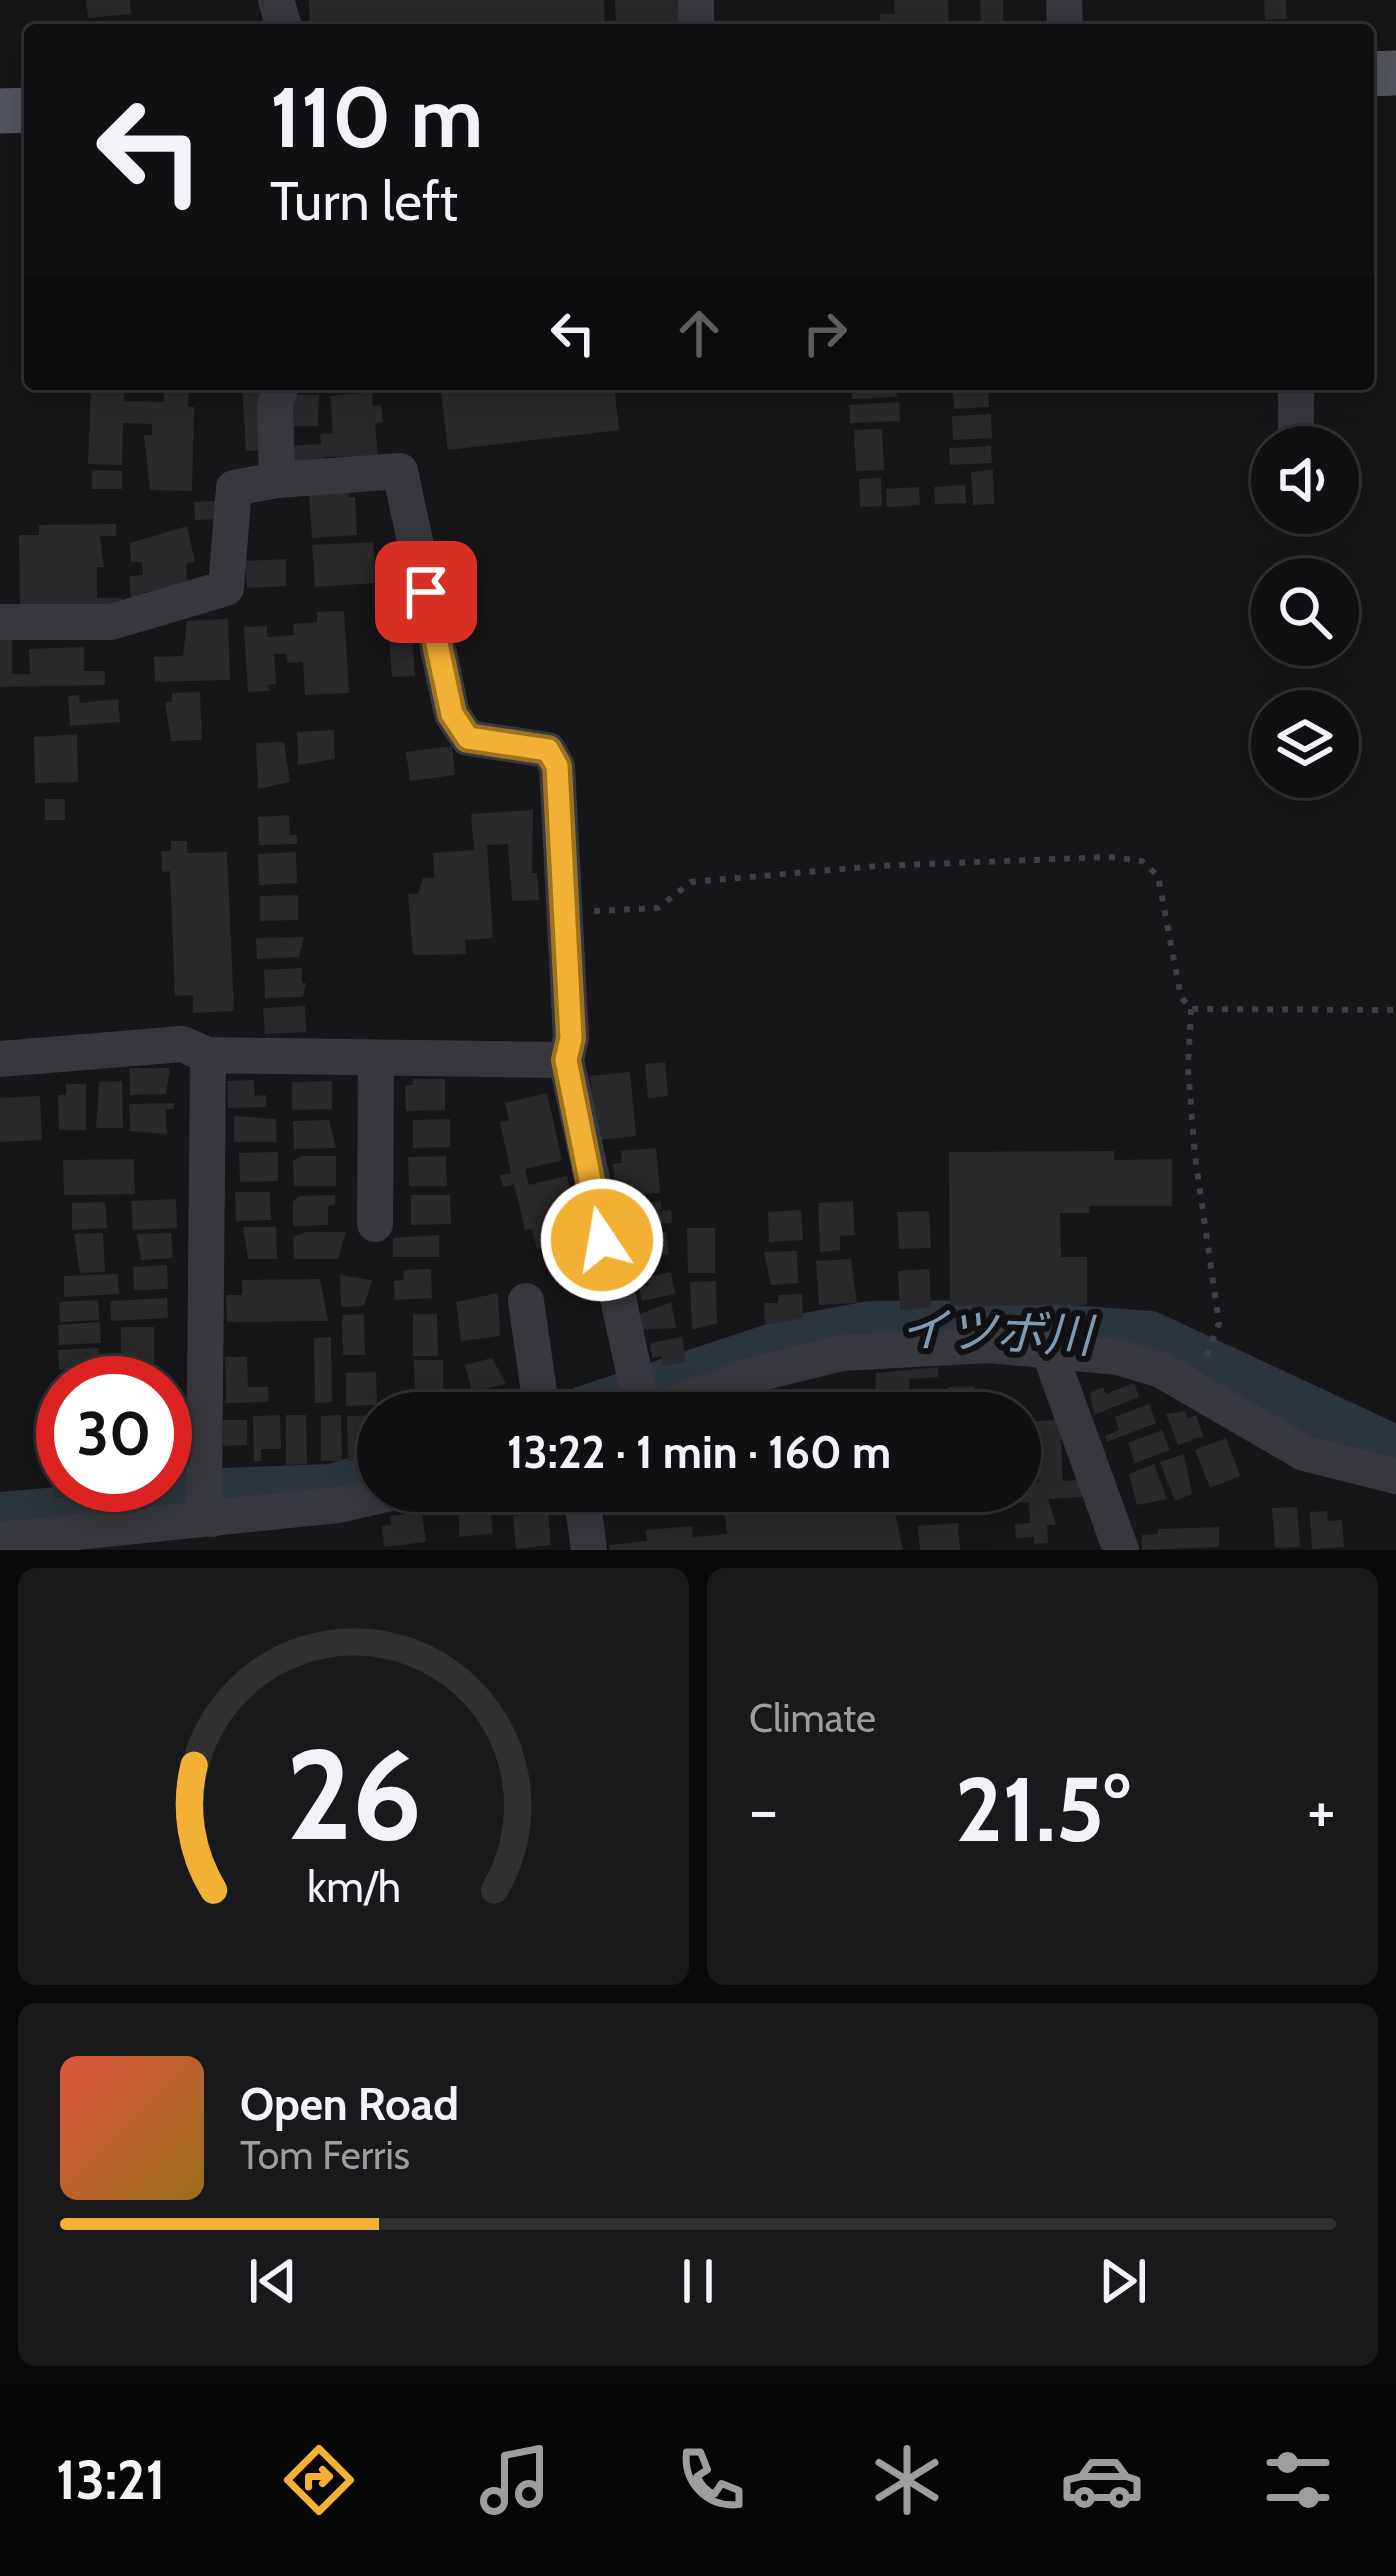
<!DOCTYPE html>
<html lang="en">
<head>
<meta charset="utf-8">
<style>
	body { margin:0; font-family:Cabin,"Noto Sans JP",sans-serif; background:#19191b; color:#f1f3f6; height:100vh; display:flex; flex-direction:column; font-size:45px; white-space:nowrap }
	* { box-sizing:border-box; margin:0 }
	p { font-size:39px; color:#9c9d9f }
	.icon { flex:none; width:66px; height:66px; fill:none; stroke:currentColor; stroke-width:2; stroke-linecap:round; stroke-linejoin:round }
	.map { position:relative; height:1550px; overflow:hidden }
	.panel { display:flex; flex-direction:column; gap:18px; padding:18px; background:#09090a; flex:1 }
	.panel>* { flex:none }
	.top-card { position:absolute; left:24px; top:24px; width:1350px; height:366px; border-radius:12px; box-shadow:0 6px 30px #0003,0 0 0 3px #303032; background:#101012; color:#f1f3f6; overflow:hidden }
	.buttons { position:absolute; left:1251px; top:426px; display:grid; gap:24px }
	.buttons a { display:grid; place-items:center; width:108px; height:108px; border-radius:50%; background:#101012; box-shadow:0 6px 30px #0003,0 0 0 3px #303032; font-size:60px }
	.speed { position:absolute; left:36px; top:1356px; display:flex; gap:24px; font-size:60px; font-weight:700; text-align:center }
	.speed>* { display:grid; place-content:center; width:156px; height:156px; border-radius:50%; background:#101012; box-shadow:0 6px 30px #0003,0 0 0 3px #303032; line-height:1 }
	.speed .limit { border:18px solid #d22; background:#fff; color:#111 }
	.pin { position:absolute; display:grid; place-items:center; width:102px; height:102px; color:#fff; margin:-51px; border-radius:24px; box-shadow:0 6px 18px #0006 }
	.me { position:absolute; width:132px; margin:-66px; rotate:348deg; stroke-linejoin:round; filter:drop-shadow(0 0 9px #0008) }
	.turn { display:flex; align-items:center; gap:42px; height:252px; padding:0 48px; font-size:54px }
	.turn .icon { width:156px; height:156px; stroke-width:2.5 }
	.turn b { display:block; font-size:84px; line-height:102px }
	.lanes { display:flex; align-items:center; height:114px; padding:0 48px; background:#0003; justify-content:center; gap:60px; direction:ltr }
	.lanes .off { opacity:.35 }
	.big { font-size:90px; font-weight:700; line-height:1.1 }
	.panel .card { flex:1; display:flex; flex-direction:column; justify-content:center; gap:18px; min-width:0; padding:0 42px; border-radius:18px; background:#19191b }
	.panel .dial { align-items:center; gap:0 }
	.dial svg { height:312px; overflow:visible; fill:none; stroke:#303032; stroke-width:7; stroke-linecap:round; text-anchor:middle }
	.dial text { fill:#f1f3f6; stroke:none }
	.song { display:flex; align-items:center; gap:36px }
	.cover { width:144px; height:144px; border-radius:18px; background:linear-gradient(135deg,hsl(10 70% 55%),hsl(40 70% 35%)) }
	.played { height:12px; border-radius:6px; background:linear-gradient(90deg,#f2b134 25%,#303032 25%) }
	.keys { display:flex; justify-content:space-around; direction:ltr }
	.heat { display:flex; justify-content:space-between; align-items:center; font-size:66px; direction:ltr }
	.panel .tiles { flex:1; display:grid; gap:18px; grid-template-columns:1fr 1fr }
	.card:last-child { grid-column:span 2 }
	.trip { position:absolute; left:357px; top:1392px; width:684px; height:120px; border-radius:60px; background:#101012; box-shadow:0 6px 30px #0003,0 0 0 3px #303032; font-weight:700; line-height:120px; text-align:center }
	.dock { display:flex; height:192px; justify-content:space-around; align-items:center; background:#060607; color:#9c9d9f }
	.dock .icon { width:84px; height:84px }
	.dock .active { color:#f2b134 }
	.dock b { font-size:54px; color:#f1f3f6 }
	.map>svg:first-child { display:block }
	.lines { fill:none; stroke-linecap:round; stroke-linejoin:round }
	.river { stroke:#2c353c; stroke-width:54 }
	.building { fill:#29292c }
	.path { stroke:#3d3f44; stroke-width:6; stroke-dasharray:6 9; stroke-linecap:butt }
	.minor { stroke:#37383d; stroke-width:36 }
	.major { stroke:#53555c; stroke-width:45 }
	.route-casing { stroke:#9d7322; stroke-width:30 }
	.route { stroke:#f2b134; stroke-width:21 }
	.labels { text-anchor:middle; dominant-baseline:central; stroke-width:12; stroke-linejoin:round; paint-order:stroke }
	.water-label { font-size:48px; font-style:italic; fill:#7f9bb3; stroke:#111113 }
</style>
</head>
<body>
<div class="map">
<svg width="1396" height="1550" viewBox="0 0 1396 1550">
	<rect width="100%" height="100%" fill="#161618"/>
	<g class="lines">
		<g class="river">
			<path d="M584,1413L802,1341L870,1328L1001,1327L1149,1338L1396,1453"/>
			<path d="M0,1519L94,1511L160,1497L332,1491L378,1477"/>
		</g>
	</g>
	<g class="building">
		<path d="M86,0H130L131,14L88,18Z"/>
		<path d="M309,0H604L605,30H310Z"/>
		<path d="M615,0H685L686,30H616Z"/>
		<path d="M894,0H948L949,30L881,29L880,14H895Z"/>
		<path d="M980,0H1003V30H974V22H981Z"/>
		<path d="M1264,0H1286L1287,19L1265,20Z"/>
		<path d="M91,384H125L124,401L164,402V387L189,384L188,407H194L192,491L150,490L144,435H152V424L123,423L122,465L88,464Z"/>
		<path d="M242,384H267L264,450L246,451Z"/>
		<path d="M440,384H614L619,430L448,450Z"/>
		<path d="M851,384H896L897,397L852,399Z"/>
		<path d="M988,384L989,407L954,409L953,386Z"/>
		<path d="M372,392L373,406L381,405L383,422L375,423L378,456L323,457L324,470L291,473L289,446L321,444L320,434L333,433L330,396Z"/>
		<path d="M292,395H319L318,426H291Z"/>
		<path d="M899,402L900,421L850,423L849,405Z"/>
		<path d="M991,414L992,438L953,440L952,416Z"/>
		<path d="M882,429L884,470L856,471L854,430Z"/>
		<path d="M991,446L992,463L950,465L949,448Z"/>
		<path d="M92,470L122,471V489H92Z"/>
		<path d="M993,470L994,504L973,505L971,472Z"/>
		<path d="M881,478L882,506L860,507L859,479Z"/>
		<path d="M965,485L966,503L935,504L934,487Z"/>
		<path d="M919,487L920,505L887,507L886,489Z"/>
		<path d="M348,490L349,497H355L357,535L312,538L309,492Z"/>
		<path d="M218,501L219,519L195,520L194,502Z"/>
		<path d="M116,524V536H100L104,567H97V598H122V609L20,611L19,535H39V525Z"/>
		<path d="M187,526L195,562L186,563L188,589L144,592L145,601L131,602L129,576L143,575L142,562H131L130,543Z"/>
		<path d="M373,542L376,583L315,587L312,545Z"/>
		<path d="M286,559V586L247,588L245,561Z"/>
		<path d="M409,588L415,676L392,677L385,589Z"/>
		<path d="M344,611L349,693L305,695L303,662L287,663L286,654H274L276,684L268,685L269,691L248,692L244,627L267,626V637L294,635L293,624L317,622V612Z"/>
		<path d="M228,619L230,680L155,682L154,657L183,656L187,621Z"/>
		<path d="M0,640H12V674H30L29,649L84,647V671H105V685L0,687Z"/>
		<path d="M200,692L202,740L171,741L165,702H172V693Z"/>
		<path d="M79,695L80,703L118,699L120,722L70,726L68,696Z"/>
		<path d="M334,730L335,759L298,765L297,732Z"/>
		<path d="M77,734L78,782L35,783L34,737Z"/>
		<path d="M284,742L290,782L258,789L256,743Z"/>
		<path d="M452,746L455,775L410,781L406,752Z"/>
		<rect x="45" y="799" width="20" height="21"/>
		<path d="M533,810L532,873H537L539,900L512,901L508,844L487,845L493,938L465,940L466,954L413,955L408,894H418L423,878H434L433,853L474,850L471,814Z"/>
		<path d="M289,815L290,835H297V844L259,845L258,817Z"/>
		<path d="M171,841H187V853L227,852L234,1011L193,1013V995L175,996L170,871L162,872L161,851H171Z"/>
		<path d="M296,852L297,883L259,885L258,854Z"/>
		<path d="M298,895V920L260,921V896Z"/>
		<path d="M304,937L299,957L257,959L256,938Z"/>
		<path d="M302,968V983H306L303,997L265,998L264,970Z"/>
		<path d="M305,1006L306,1032L265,1034L263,1008Z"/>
		<path d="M665,1062L668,1096L648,1098L645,1064Z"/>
		<path d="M129,1068H170L166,1094L130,1095Z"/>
		<path d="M630,1072L636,1136L597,1140L590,1076Z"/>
		<path d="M413,1079H445V1110L406,1111L405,1085H413Z"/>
		<path d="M254,1080L255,1096L266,1095V1107L228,1108L227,1081Z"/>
		<path d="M122,1081L123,1128H96L99,1082Z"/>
		<path d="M332,1081V1109L292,1110V1082Z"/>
		<path d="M66,1084H86V1130H59L58,1095H66Z"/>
		<path d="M547,1093L562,1160L525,1169L529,1185L567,1176L581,1239L537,1249L532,1229L525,1230L514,1184L503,1187L500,1175L511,1173L500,1122L509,1120L505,1103Z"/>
		<path d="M40,1096L42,1140L0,1142V1098Z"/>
		<path d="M174,1103V1109H166L167,1134L130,1131L129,1104Z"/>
		<path d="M234,1116L276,1119L277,1142H234Z"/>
		<path d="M450,1119V1147L413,1148V1120Z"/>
		<path d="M329,1120L336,1148L294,1149L293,1121Z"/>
		<path d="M656,1148L660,1193L616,1196L613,1164L622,1163L621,1151Z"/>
		<path d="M1114,1151V1160L1172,1159V1206H1089L1090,1213H1060L1061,1257H1087V1305L950,1306L949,1152Z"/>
		<path d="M278,1152V1181L240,1182L239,1153Z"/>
		<path d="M302,1156H336V1186H294L293,1161Z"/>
		<path d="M446,1156L447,1186H409L408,1157Z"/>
		<path d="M134,1159L135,1194L64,1195L63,1160Z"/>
		<path d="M235,1192H270L271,1220L236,1221Z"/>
		<path d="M335,1195V1205L328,1206V1225L293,1226V1202L299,1196Z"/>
		<path d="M411,1195H450L451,1224L411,1225Z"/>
		<path d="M176,1199L177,1228L133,1230L131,1201Z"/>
		<path d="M853,1201L855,1235L840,1236V1250L820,1252L818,1203Z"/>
		<path d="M105,1202L107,1228L72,1230V1203Z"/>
		<path d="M661,1202V1211L671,1210L672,1223L630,1225L629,1204Z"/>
		<path d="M801,1210L803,1240L769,1242L768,1212Z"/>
		<path d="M929,1211L931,1248L899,1249L897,1212Z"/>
		<path d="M243,1227H276L277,1259H248Z"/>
		<path d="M687,1228H715V1273H688Z"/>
		<path d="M306,1232H346L338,1259H294L293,1237Z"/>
		<path d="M666,1232L669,1254L636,1257L634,1236Z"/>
		<path d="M103,1233L105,1272L80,1273L74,1234Z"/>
		<path d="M171,1233L173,1258L141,1260L137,1234Z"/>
		<path d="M439,1235V1257H393V1238Z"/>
		<path d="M797,1251L798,1283L771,1285L764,1252Z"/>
		<path d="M851,1259L857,1303L819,1305L816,1261Z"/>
		<path d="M167,1265L168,1289L134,1290L133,1267Z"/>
		<path d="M431,1269L432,1298L395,1300L394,1281L404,1280L403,1270Z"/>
		<path d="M929,1269L931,1308L900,1310L898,1271Z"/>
		<path d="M671,1272L675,1294L642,1301L639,1287L649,1285L647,1277Z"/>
		<path d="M118,1274L119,1294L64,1297V1276Z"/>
		<path d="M340,1275L372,1280L364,1306L341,1307Z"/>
		<path d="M320,1279L328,1321L227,1322L226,1295H242V1280Z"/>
		<path d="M716,1281L717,1323L692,1330L690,1282Z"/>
		<path d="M498,1293L500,1336L461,1341L456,1302Z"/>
		<path d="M802,1294L803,1318L765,1325L764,1303H778V1295Z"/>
		<path d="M167,1298L168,1318L111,1321L110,1301Z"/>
		<path d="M98,1300L99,1320L60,1322L59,1302Z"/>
		<path d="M671,1302L676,1328L638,1330L635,1316Z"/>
		<path d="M364,1314L365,1355H343L342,1315Z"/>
		<path d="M413,1314H437L438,1356H413Z"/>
		<path d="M100,1322L101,1343L59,1345L58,1325Z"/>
		<rect x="121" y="1327" width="33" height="45"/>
		<path d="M331,1337L332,1402L315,1403L314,1338Z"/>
		<path d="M682,1337L686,1362L662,1366L661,1356L652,1358L650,1343Z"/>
		<path d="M99,1348L100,1368L59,1370L58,1350Z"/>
		<path d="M225,1357H247L248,1387H268L269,1402L226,1403Z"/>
		<path d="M492,1358L506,1384L472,1392L465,1365Z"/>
		<path d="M414,1360H443V1399H421V1390H415Z"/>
		<path d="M938,1367V1377L909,1379L912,1413H874L876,1373Z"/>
		<path d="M376,1372L377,1405L346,1406V1373Z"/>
		<path d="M1134,1383L1139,1397L1094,1415L1090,1393L1103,1387L1106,1394Z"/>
		<path d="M974,1386L975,1405L1004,1403V1413H950L948,1387Z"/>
		<path d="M510,1393L512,1407L502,1413H473L471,1399Z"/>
		<path d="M1149,1404L1156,1423L1107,1442L1105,1436L1119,1430L1115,1417Z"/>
		<path d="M1185,1411L1188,1418L1196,1415L1203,1436L1178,1445L1166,1414Z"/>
		<path d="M280,1415L281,1449H261V1461H254L253,1416Z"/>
		<path d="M286,1415H306L307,1464L286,1465Z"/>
		<path d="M341,1415L342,1461H321V1416Z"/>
		<path d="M378,1415L377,1456L348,1461L347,1416Z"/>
		<path d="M223,1420H247V1445L223,1446Z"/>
		<path d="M1060,1420L1063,1481L1081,1480L1082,1497L1048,1499L1056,1525H1047L1048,1543L1034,1544V1537L1016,1538L1015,1524L1030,1523L1029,1502L1001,1504L1000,1491H1020V1483L1039,1482L1037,1447L1020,1448V1422Z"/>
		<path d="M1162,1430L1170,1450L1135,1463L1128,1443Z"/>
		<path d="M1226,1438L1240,1476L1210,1488L1195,1450Z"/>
		<path d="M1184,1454L1192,1494L1175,1501L1160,1462Z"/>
		<path d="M1154,1464L1167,1499L1137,1505L1129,1474Z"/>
		<path d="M53,1474H63V1485H106V1495L55,1498Z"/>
		<path d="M518,1491H560L561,1502L520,1503Z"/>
		<path d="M722,1491H901L902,1507L894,1508L903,1550H610L609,1545L647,1541L646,1530L692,1526L693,1537L727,1534Z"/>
		<path d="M932,1491H980V1509L933,1511Z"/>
		<path d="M489,1495L493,1533L459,1537V1498Z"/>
		<path d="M1297,1507L1300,1547L1275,1548L1272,1508Z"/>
		<path d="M1327,1511L1328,1521L1342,1520L1344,1547L1312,1549L1310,1512Z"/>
		<path d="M422,1512L426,1542L384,1547L382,1526L391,1525L390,1516Z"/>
		<path d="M548,1512L551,1545L516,1549L513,1516Z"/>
		<path d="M958,1523L960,1550H920L918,1526Z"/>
		<path d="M1219,1527V1547L1142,1550V1535L1158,1534V1529Z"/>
	</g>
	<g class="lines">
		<g class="path">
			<path d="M594,911L658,908L691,882L877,866L1109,857L1142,861L1158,876L1181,997L1191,1009L1396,1010"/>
			<path d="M1191,1009L1188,1068L1195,1156L1219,1323L1205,1360"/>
		</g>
		<g class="minor">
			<path d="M276,0L285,30"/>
			<path d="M696,0V30"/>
			<path d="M1064,0L1065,30"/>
			<path d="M1296,384V447"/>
			<path d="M277,480L400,471L452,714L468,738L548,750L557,766L571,1038L566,1060L643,1413"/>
			<path d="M0,622H111L226,588L234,488L277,480L275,405L281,384"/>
			<path d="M208,1055L204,1503L212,1519"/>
			<path d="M0,1059L182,1044L208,1055L566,1060"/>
			<path d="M375,1224L376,1058"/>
			<path d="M526,1301L542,1413"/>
			<path d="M1049,1351L1121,1550"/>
			<path d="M650,1413L753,1375L842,1353L989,1345L1118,1357L1161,1370L1304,1453L1396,1476"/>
			<path d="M581,1491L589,1550"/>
			<path d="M0,1540L338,1505L400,1491"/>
		</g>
		<g class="major">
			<path d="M1368,74L1396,73"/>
			<path d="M0,111L30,110"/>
		</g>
	</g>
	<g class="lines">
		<g class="route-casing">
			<path id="route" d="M426,592L452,714L468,738L548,750L557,766L571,1038L566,1060L602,1240"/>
		</g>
		<use href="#route" class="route"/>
	</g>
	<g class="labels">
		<g class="water-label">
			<text transform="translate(996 1332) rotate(2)">イツボ川</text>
		</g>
	</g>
</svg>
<div class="buttons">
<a><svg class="icon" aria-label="sound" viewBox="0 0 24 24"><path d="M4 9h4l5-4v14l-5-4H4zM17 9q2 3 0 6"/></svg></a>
<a><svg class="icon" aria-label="search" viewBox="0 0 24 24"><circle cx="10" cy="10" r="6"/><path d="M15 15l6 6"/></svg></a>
<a><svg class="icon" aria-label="layers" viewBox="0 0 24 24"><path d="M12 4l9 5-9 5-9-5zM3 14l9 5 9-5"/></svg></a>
</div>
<div class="speed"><div class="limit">30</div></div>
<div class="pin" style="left:426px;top:592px;background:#d93025"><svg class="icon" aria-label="arrive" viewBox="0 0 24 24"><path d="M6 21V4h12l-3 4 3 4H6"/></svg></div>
<svg class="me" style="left:602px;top:1240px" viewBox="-20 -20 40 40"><circle r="17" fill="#f2b134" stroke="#fff" stroke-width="3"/><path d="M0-11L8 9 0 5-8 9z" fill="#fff"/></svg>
<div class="trip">13:22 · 1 min · 160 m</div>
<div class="top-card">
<div class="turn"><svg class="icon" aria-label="left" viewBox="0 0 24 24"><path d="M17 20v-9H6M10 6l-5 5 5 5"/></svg><div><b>110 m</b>Turn left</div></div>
<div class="lanes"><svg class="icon" aria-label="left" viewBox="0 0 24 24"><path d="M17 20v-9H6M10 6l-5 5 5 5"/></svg><svg class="icon off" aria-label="ahead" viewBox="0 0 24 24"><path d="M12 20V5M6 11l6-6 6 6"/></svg><svg class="icon off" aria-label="right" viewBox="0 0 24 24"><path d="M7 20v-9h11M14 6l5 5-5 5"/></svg></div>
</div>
</div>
<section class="panel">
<div class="tiles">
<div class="card dial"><svg viewBox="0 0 100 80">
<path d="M14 69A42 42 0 1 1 86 69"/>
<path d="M14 69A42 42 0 0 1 9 37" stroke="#f2b134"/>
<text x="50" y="56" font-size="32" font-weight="700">26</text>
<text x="50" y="72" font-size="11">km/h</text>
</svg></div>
<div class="card"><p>Climate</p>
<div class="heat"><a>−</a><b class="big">21.5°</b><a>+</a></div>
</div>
<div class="card">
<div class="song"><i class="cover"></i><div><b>Open Road</b><p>Tom Ferris</p></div></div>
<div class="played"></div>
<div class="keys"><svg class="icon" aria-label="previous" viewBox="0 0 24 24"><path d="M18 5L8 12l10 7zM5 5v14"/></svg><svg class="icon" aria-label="pause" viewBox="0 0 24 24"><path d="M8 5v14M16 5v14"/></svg><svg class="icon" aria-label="next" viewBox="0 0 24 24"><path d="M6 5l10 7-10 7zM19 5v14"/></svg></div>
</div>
</div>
</section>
<nav class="dock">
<b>13:21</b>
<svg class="icon active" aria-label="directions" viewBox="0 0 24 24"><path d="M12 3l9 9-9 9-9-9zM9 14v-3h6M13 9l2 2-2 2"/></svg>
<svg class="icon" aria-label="music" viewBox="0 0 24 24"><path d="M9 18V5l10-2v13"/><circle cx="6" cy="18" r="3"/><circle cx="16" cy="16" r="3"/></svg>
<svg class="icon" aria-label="phone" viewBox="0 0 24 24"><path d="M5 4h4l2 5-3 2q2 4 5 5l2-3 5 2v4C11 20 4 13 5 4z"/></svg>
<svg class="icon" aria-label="climate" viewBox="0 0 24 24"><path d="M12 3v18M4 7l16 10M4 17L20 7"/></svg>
<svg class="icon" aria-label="car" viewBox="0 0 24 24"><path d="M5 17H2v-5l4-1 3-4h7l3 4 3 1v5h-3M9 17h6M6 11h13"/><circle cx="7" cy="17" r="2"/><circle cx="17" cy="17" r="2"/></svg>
<svg class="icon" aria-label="filters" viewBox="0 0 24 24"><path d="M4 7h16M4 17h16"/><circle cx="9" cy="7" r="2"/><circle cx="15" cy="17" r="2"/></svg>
</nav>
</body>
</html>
